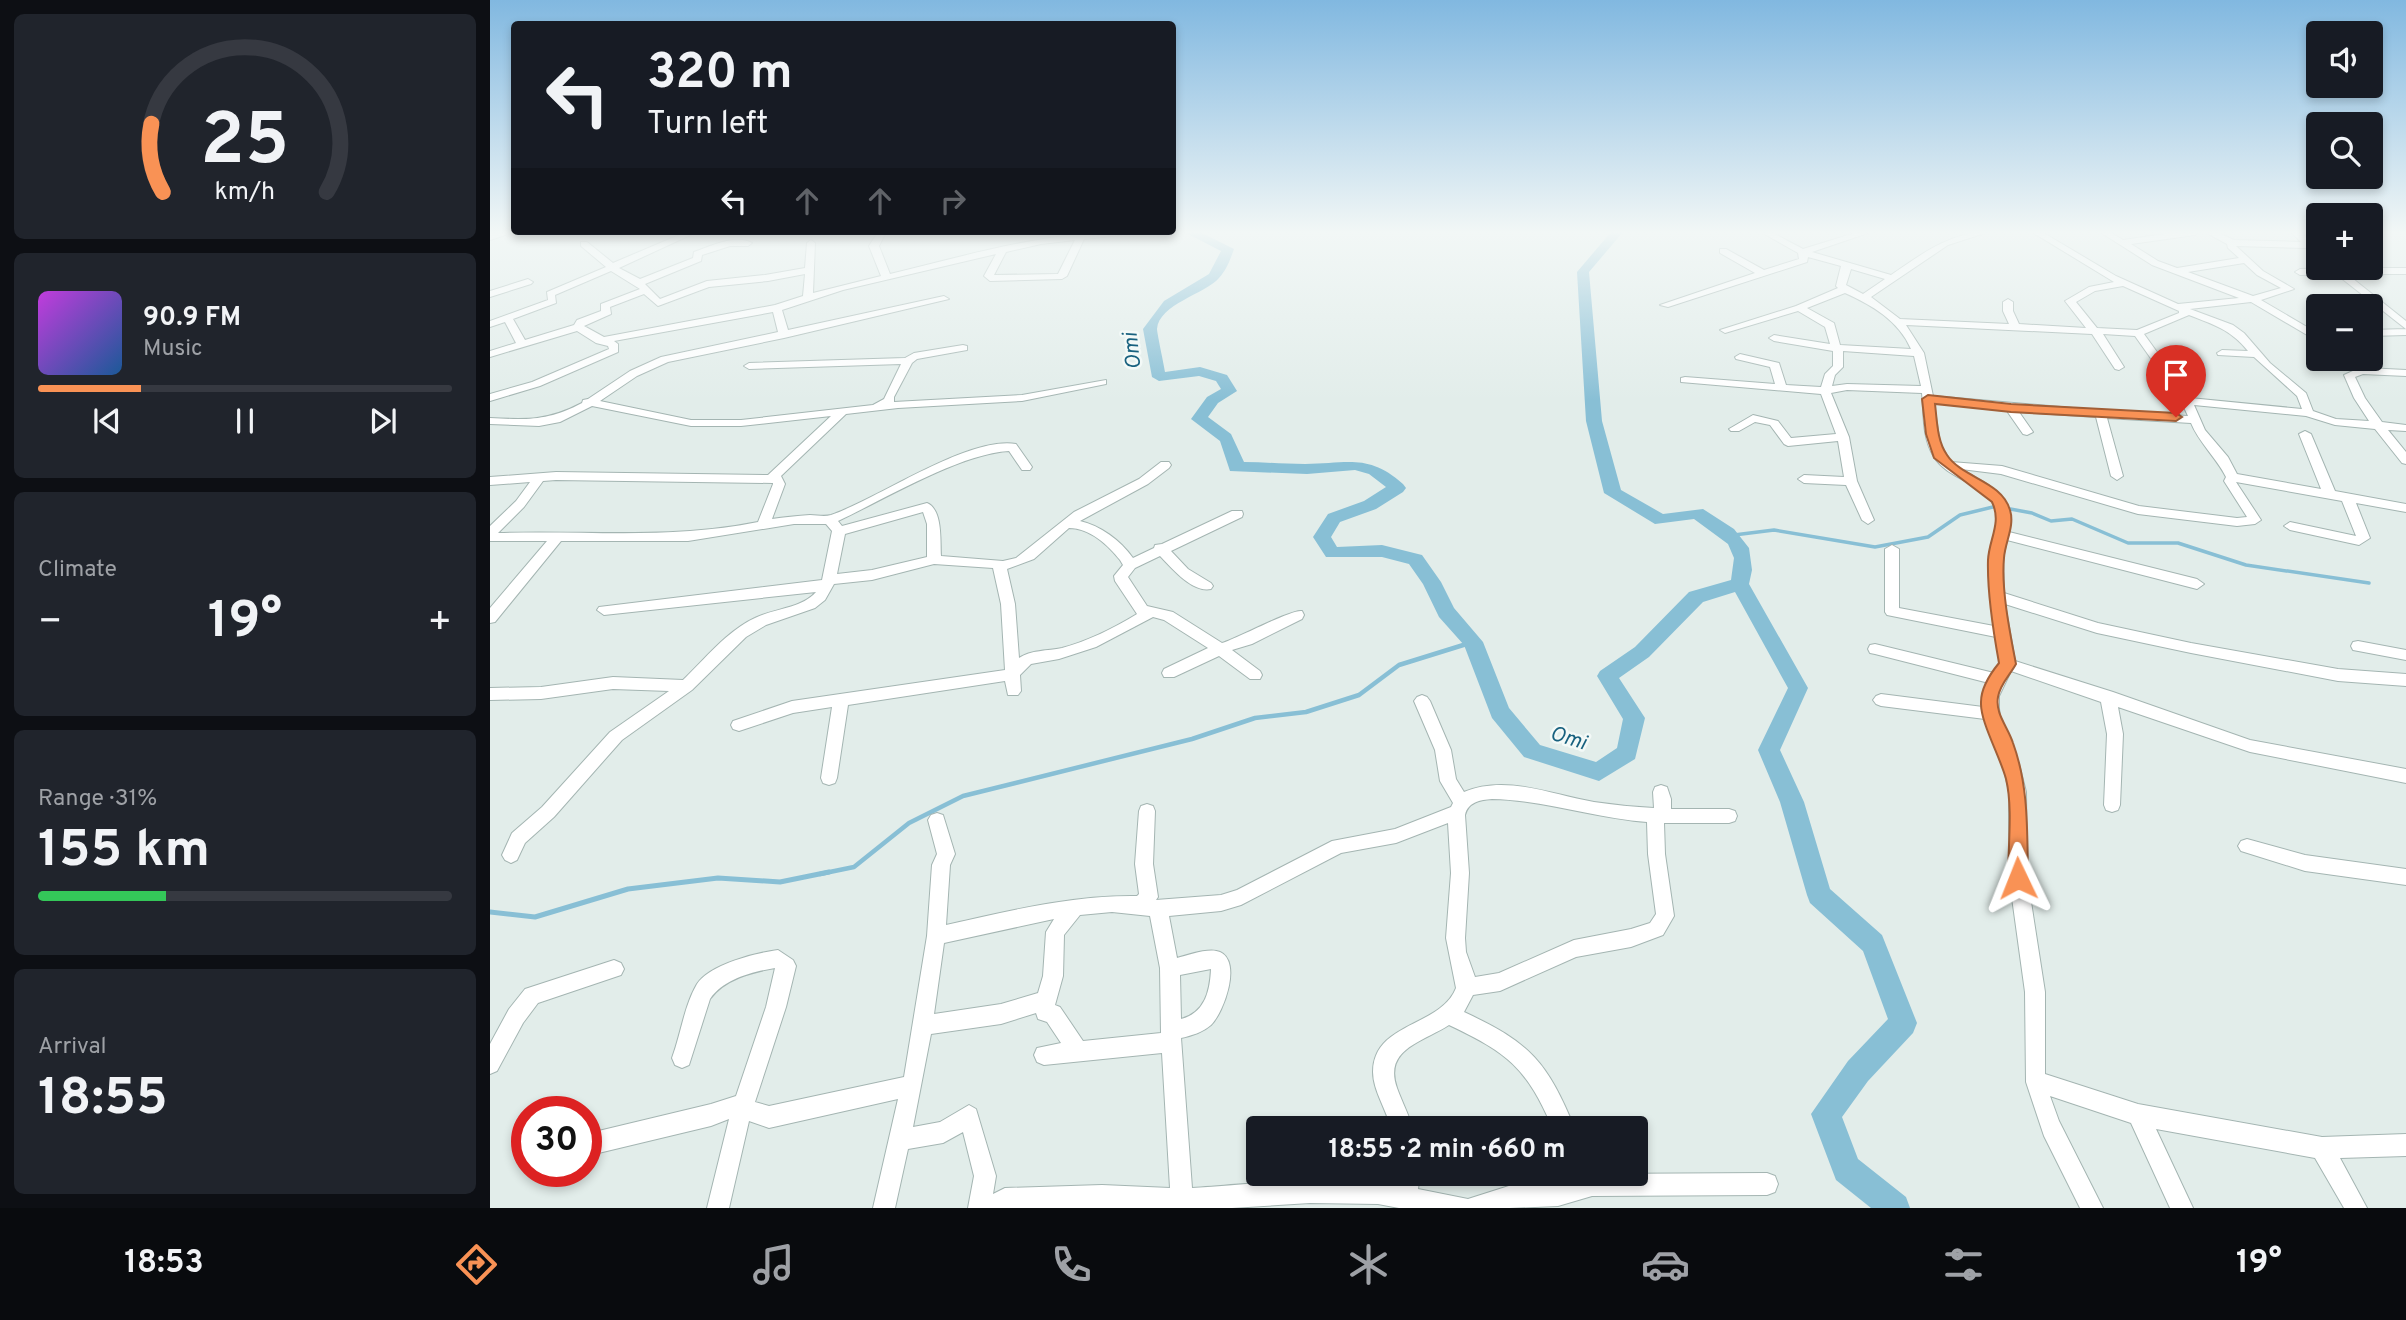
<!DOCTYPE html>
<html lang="en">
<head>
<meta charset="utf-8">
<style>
	body { margin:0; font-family:Overpass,sans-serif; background:#20242c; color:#f1f3f6; height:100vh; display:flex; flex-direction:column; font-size:26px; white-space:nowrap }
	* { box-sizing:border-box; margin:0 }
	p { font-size:23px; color:#9ea1a6 }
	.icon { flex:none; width:38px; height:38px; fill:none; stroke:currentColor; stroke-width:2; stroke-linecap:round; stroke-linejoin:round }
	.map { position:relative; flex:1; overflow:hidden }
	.side { display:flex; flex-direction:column; gap:14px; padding:14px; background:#0d0f14; width:490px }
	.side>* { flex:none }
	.hud { position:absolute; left:21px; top:21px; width:665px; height:214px; border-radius:7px; box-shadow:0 4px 10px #0003; background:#171b24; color:#f1f3f6; overflow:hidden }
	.fabs { position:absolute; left:1816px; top:21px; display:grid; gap:14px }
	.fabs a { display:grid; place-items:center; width:77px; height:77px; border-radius:7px; background:#171b24; box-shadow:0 4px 10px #0003; font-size:35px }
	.speed { position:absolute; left:21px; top:1096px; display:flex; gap:14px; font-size:35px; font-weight:700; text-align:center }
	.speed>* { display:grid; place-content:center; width:91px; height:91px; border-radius:50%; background:#171b24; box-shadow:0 4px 10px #0003; line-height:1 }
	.speed .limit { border:10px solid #d22; background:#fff; color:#111 }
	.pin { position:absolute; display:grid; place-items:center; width:60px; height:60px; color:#fff; margin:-72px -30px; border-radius:50% 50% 50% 0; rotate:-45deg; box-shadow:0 0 7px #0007 }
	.pin .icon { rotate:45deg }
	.me { position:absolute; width:77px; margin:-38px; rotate:358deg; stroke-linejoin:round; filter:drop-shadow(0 0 5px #0008) }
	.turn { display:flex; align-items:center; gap:24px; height:147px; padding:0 21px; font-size:32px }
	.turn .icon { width:91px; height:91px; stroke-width:2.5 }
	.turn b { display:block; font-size:49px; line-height:60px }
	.lanes { display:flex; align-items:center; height:66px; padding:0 21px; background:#0003; justify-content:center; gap:35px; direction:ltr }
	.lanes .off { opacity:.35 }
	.big { font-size:52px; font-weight:700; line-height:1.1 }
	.side .widget { flex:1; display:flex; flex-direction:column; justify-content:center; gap:10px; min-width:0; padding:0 24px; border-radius:10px; background:#20242c }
	.side .dial { align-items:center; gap:0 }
	.dial svg { height:182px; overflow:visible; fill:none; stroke:#363941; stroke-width:7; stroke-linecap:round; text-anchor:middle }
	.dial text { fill:#f1f3f6; stroke:none }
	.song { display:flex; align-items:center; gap:21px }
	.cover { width:84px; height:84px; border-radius:10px; background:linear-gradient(135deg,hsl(290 70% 55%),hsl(210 70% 35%)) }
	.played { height:7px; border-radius:4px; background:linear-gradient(90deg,#f99255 25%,#363941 25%) }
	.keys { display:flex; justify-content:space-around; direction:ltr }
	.heat { display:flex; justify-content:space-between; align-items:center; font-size:38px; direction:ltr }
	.charge { height:10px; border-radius:5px; background:linear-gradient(90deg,#34c759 31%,#363941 0) }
	.trip { position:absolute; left:756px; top:1116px; width:402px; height:70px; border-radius:7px; background:#171b24; box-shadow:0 4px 10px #0003; font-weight:700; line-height:70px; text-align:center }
	.menu { display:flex; height:112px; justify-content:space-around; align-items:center; background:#090b0e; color:#9ea1a6 }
	.menu .icon { width:49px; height:49px }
	.menu .active { color:#f99255 }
	.menu b { font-size:32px; color:#f1f3f6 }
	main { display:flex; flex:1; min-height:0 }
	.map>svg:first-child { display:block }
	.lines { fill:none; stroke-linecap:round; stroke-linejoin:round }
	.stream-far2 { stroke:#88bfd5; stroke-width:3.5 }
	.stream-far1 { stroke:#88bfd5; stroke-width:4.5 }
	.stream { stroke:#88bfd5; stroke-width:5 }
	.river { fill:#88bfd5; fill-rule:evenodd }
	.minor-casing { stroke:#a4b5b2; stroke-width:2 }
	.minor { fill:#fff; fill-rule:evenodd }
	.route { fill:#f99255; stroke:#a25f37; stroke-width:2 }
	.labels { text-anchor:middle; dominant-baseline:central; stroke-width:5; stroke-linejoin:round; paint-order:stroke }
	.water-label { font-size:21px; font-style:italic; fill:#18617f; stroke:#f3f9f7 }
</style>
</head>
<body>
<main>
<section class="side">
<div class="widget dial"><svg viewBox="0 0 100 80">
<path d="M14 69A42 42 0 1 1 86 69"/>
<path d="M14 69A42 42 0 0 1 9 39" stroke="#f99255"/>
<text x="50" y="56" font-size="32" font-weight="700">25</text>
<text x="50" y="72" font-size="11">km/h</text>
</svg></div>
<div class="widget">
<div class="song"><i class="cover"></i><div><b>90.9 FM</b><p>Music</p></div></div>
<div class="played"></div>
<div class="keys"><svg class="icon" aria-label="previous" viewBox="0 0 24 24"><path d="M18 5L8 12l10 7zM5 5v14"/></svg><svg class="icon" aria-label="pause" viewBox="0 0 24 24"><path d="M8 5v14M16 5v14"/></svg><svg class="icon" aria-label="next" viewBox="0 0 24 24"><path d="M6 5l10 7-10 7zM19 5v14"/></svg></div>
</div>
<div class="widget"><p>Climate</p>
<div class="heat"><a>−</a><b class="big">19°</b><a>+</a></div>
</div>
<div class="widget"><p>Range · 31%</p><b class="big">155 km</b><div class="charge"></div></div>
<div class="widget"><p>Arrival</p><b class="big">18:55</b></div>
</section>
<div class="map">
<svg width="1916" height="1208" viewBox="0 0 1916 1208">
	<rect width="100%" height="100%" fill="#e2edea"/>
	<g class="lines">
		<g class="stream-far2">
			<path d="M1515,508L1542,513L1561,521L1582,519L1638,543H1688L1756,565L1879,583"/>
			<path d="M1244,535L1284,530L1385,547L1438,537L1470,515L1507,506"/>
		</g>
		<path class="stream-far1" d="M330,874L364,867L419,823L473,796L702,739L765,718L816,712L869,695L909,665L983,642"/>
		<path class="stream" d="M0,912L45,917L138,889L228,878L290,882L339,872"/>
		<path class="river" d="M694,232H710L744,249C740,260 737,269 729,278C715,294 669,304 667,329C667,333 674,365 675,372L710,367L737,375L747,391L728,403L718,417L741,434L754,462C774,462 794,464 815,464C857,464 878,453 913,484L916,488L913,492L886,509L850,522L841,537L847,547L892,545L932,555L951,582L964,608L993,642L1019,708L1050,745L1106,762L1127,748L1133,719L1107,676L1110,671L1145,647L1199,592L1241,580L1244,558L1238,544L1204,519L1165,524L1114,493L1096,421L1087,272L1121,232H1133L1099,272L1112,421L1131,490L1173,514L1213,509L1244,529L1259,548L1262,570L1259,584L1318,688L1290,750L1314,802L1340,889L1392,935L1427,1023L1423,1033L1378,1081L1352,1117L1368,1159L1416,1197L1420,1208H1381L1346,1180L1321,1114L1358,1061L1398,1019L1373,951L1320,903L1317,895L1290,802L1268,750L1298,688L1245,592L1213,602L1159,657L1129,678L1155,718L1145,759L1109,781L1034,757L1002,718L974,645L949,617L933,584L919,564L892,557H836L823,537L838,514L874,501L896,487L879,474L865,470L817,474L740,471L730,441L701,419L717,397L731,389L726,381L709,376L669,381L662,377L653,329L674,301L719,274L731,251Z"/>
		<g class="minor-casing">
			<g id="minor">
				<path d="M10,232H25L0,240V234Z"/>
				<path d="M196,232H207L129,268L150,279L203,258L204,252C221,246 245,234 262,243L258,246H240L212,255L211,261L155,284L170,299L217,281L275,275L315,268L317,243L321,240L325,243L323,293L391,276L379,246L388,232H396L389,246L400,274C478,255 555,232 635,232L631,235L594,239L577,276L572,279L500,281L494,276L506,254L353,290L292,310L298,330L454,296L459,299L294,338L178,362L147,376L110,401L201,420H251L383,405L394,399L411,364L259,369L254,366L259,363L415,358L424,353L473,345L477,346V350L427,359L422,363L404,397V402L532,395L616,380V384L532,401L408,408L356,414L291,476L295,484L282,519C294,517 307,516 320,515C327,515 334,517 341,515C388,499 478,436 526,444L540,464L542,467L540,470H532L519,451C469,454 395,499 348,521L352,526L437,503C453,510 450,541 451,556L513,561L526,558L584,512L649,479L671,462H679L681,465L679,468L658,484L590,521C611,526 630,540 643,558L664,548L665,545L672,544L742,511H752L753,514L752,517L681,551L698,569L721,583L723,586L721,589C702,593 682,568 670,556L645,568L638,577L657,606L683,612L732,643C748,638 802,609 812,611L814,615L812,619L762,644L742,650L770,671L772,675L770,679H760L729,656L684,677H674L672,673L674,669L718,648L674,620L663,617L606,647L569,659L541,664L530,675L531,691L528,695H518L515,681L358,705L347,778L345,783L339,785L333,783L331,778L342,707L303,713L249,731L243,729L241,725L243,721L302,701L515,670L511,604L503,568L444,564L382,580L344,584L335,600L325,608L276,625L256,637L202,690L132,740L64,817L35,843L27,860L21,863L15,860L12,855L22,833L52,807L120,732L179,691L123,689L51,699L0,700V688L51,687L123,677L193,680C215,659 237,631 265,618C285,608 311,609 326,592L114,615L107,610L109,607L332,580L342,531L336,524H304L198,541H71L5,622L0,623V608L57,541H0V526L26,501L40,482L0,485V477L66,472L278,475L341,416L251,426H201L102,406L70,422L49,426L0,424V418C37,420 58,421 92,403L93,400L98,399L140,371L171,357L288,332L283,312L124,341L128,344V352L50,386L0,401V394L42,382L119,349L118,346L106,343L87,331L0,357V351L26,343L15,322L0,327V321L58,300L57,292L116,267L91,246V242H97L123,263ZM585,240L568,274L504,275L516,252L551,244ZM121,271L150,289L111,304V311L87,320L84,325L35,340L23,319L66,303L65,295ZM315,274L313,296L285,305L114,337L94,326L121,314L120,307L154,294L168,306L219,287L278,281ZM66,480L283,483V484L268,522C178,540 98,530 8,533L34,507L53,481ZM433,512L437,524V557L382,570L347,574L355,534ZM579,528C600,528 618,545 630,560L633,565L624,576L625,581L647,614C624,628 598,641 572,648C558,651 540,650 529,658L525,604L517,569L544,559Z"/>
				<path d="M1271,232H1281L1313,249L1368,232H1381L1322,252L1401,275C1432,254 1460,232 1498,232L1458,245L1381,297L1410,319L1519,324L1513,311V302L1518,299L1523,302V311L1529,324L1596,328L1575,301L1599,287L1624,282L1542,232H1552L1626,276L1688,304L1749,298L1662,265L1610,232H1620L1633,240L1688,232H1709L1705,235L1641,244L1668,261L1687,268L1749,258L1738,248L1737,244L1715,232H1726L1744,240L1811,242L1801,232H1810L1829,249V257L1817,248L1746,246L1773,271L1804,289L1771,300L1829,334V342L1761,302L1700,309L1743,325L1754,333L1780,363L1816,393L1823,411L1846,419L1879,421L1864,398L1854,375L1865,370L1854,359H1865L1876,368L1916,370V376L1873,374L1865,377L1875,398L1892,422L1916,425V431L1898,430L1916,452V464L1912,463L1885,429L1845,425L1816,416L1704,405L1715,430L1738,457L1747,474L1831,489L1809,434L1815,431L1821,434L1845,491L1916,504V512L1866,503L1880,538L1869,545L1800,530L1794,526L1800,522L1866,536L1852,501L1746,482L1771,520L1765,524L1747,526L1648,514L1511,474L1471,469C1498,485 1526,495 1519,532L1707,579L1714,584L1707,589L1517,540L1513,558L1514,593L1608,623L1701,643L1848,669L1916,674V686L1848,681L1701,653L1607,633L1515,604L1525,661L1623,692L1760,740L1916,769V783L1760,752L1628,707L1633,734L1630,805L1628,810L1622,812L1616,810L1614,805L1617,734L1611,702L1521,671L1509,696V709L1511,722L1529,764L1536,792L1537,876L1555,992V1074L1648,1104L1832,1137L1916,1134V1156L1850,1158L1877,1208H1854L1825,1158L1666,1129L1703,1208H1680L1641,1123L1560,1096L1569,1121L1613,1208H1590L1554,1136L1536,1082L1535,992L1519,876V792L1513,764L1495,719L1391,706L1386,704L1383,700L1386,696L1391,694L1493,707L1494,696L1499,683L1385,654L1380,653L1378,649L1380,645L1385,644L1504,673L1510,664L1506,637L1397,615L1395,612V549L1402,545L1409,549V608L1504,626C1501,605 1498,583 1499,561C1500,544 1512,526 1505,508C1496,483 1458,480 1444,457C1432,438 1434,414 1432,393L1357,390L1341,393L1359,437L1367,481L1384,520L1378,524L1372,520L1356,485L1314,483L1308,479L1314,475L1354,477L1348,441L1298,446L1294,444L1280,425L1265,422L1249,431H1241L1239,429L1263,415L1288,421L1301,438L1346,434L1331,394L1191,382V378L1195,377L1285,384L1280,367L1246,359L1245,357L1250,354L1289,363L1296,385L1331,387L1335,374L1343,366V351L1284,341L1279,338L1284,335L1340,344L1335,327L1308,311L1235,333L1230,330L1306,306L1348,288L1346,286L1351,266L1318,257L1317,262L1178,307L1170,305L1265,273L1230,253V249H1236L1274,270L1309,259L1308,253ZM1754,263L1767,275L1791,288L1763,296L1698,272ZM1361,269L1395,279L1373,294L1356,285ZM1633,286L1689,311V313L1647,330L1607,328L1586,302L1605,291ZM1355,293C1382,305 1409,321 1421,349L1350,345L1344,323L1317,308ZM1699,315C1724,325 1740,329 1758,351L1732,350L1727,353L1728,355L1764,357L1807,396L1812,409L1700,398L1654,334ZM1416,325L1602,334L1625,369L1629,370L1634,367L1613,334L1645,336L1691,401L1698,416L1615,411L1610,409L1606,410L1443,396L1434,353ZM1353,351L1424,356L1431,386L1357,384L1342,386L1345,375L1353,367ZM1444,403L1517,411L1533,434L1537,435L1543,432L1529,412L1606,417L1621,476L1627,480L1633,476L1617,418L1701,423C1709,443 1726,457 1736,477L1734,481L1757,517L1747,518L1649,506L1512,466L1461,462L1450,444Z"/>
				<path d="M1844,268H1916V274H1857L1916,321V335L1881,336V330L1916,329L1846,274L1810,275L1805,272L1810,269Z"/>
				<path d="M38,279L43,282L41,284L0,297V291Z"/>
				<path d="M1868,641L1916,650V660L1863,650L1861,646L1863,642Z"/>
				<path d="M932,695L937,697L940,701L961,750L966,779L974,792C1016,774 1062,795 1104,802C1124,805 1144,807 1164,808L1163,792L1165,787L1171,785L1177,787L1181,799V809H1239L1245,811L1247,816L1245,821L1239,823H1174L1175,854L1184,916L1173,935L1141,947L1086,957L1010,991L983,995L974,1012C1041,1043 1057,1062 1085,1129H1063C1037,1068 1018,1053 959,1025C933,1042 893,1049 907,1088C912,1102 919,1115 923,1129H901C897,1110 883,1091 883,1072C883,1022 951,1027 966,988L956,938L961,873L958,823L906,843L851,853L751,905L731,911L679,916L687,958C698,955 720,947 730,952C752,962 734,1012 721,1025C713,1032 701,1036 691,1038L702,1188C769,1184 840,1173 906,1185L908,1174H930L928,1189L978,1199L1022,1185L1068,1184L1101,1174L1277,1173L1285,1176L1288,1184L1285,1192L1277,1195L1102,1196L1068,1206L1019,1208H909L888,1204L820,1203L742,1208H478L484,1176L473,1132L453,1143L418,1149L405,1208H383L408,1099L279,1128L259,1121L239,1208H217L239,1119L221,1126L96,1156V1134L221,1104L246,1096L276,1007L285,968C262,972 234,979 220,999L199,1065L192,1068L185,1065L182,1058C191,1034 194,1006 207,984C220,964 266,953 288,950L303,960L306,966L296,1007L265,1102L279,1106L414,1077L437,936L442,865L447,854L438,820L441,815L447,813L453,815L465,854L460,865L456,925C519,911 582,895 647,896L649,894L645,864L649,811L651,806L657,804L663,806L665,811L663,864L668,897L666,900L731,895L747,890L842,841L905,829L961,807L963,803L950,781L945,750L924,701L927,697ZM1002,799C1054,800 1104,818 1157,822L1158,854L1166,914L1160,923L1141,929L1084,940L1009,973L985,977L976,952L975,938L979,873L975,815C978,802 990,800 1002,799ZM622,912L660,916L670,968L671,1033L593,1041L570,1007L565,1005L573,976L574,935L590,915ZM564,919L556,932L553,976L548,993L511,1004L444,1014L454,943ZM721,969C720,991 715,1013 691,1019L690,975ZM546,1013L548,1019L557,1022L571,1043L547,1048L544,1055L547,1062L554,1065L672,1053L680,1188L612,1185L515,1188L503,1194L506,1176L486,1109L479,1105L450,1122L423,1127L441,1034L511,1024Z"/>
				<path d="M1757,839L1815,855L1916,869V885L1815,871L1751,851L1748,846L1751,841Z"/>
				<path d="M124,960L131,963L134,969L131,975L48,1003L33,1023L7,1071L0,1074V1044L19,1009L35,989Z"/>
			</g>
		</g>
		<use href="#minor" class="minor"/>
	</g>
	<linearGradient id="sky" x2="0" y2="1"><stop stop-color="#81b8e0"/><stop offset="0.58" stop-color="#f2f7f6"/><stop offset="1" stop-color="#f2f7f6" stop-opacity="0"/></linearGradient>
	<rect width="1916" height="401" fill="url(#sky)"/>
	<path class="route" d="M1438,395L1521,404L1686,413L1692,417L1686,421L1521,412L1445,404C1447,420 1447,441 1457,455C1472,478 1512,481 1520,510C1525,526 1515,542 1514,558C1511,589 1520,633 1526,664C1520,675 1510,684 1508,697C1505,714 1518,727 1523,743C1539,787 1537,831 1538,878L1535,884L1528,887L1521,884L1518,878C1518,848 1523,807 1516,779C1510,756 1490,722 1491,702C1491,687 1500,674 1509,663C1503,630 1497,593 1498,560C1499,539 1512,523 1502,502L1444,458L1436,434L1432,399Z"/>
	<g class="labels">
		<g class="water-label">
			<text transform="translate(643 351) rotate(-96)">Omi</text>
			<text transform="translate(1078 739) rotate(17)">Omi</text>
		</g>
	</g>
</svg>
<div class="fabs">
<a><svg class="icon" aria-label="sound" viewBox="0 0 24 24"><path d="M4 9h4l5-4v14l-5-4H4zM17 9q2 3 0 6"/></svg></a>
<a><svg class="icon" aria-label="search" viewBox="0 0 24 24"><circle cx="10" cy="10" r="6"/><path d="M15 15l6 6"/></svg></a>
<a>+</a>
<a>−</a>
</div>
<div class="speed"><div class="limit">30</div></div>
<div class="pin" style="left:1686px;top:417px;background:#d93025"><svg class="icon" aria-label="arrive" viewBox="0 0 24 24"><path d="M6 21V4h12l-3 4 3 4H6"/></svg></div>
<svg class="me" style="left:1528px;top:878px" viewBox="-20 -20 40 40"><path d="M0-17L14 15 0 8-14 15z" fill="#f99255" stroke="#fff" stroke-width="4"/></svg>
<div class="trip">18:55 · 2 min · 660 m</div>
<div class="hud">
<div class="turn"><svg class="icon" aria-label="left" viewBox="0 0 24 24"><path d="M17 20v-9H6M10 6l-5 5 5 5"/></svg><div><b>320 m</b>Turn left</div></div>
<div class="lanes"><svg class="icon" aria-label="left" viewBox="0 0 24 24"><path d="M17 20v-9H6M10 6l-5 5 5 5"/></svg><svg class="icon off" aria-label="ahead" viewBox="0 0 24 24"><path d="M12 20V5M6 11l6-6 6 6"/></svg><svg class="icon off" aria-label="ahead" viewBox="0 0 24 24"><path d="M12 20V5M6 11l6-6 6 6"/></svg><svg class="icon off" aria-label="right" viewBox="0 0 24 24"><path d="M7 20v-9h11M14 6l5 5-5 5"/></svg></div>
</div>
</div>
</main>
<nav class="menu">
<b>18:53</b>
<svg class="icon active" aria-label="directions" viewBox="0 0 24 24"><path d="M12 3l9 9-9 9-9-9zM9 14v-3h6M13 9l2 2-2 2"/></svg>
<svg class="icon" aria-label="music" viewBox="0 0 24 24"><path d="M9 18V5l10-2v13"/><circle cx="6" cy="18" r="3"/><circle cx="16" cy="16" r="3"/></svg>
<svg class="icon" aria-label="phone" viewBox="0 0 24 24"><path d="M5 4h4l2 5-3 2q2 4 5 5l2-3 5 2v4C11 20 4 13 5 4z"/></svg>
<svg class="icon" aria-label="climate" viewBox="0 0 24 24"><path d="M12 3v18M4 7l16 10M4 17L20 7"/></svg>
<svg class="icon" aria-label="car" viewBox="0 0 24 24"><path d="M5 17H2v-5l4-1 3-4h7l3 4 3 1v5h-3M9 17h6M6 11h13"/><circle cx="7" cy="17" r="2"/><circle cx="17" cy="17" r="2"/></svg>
<svg class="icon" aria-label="filters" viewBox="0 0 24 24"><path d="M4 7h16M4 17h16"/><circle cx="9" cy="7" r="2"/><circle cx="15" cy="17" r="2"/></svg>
<b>19°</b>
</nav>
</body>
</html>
